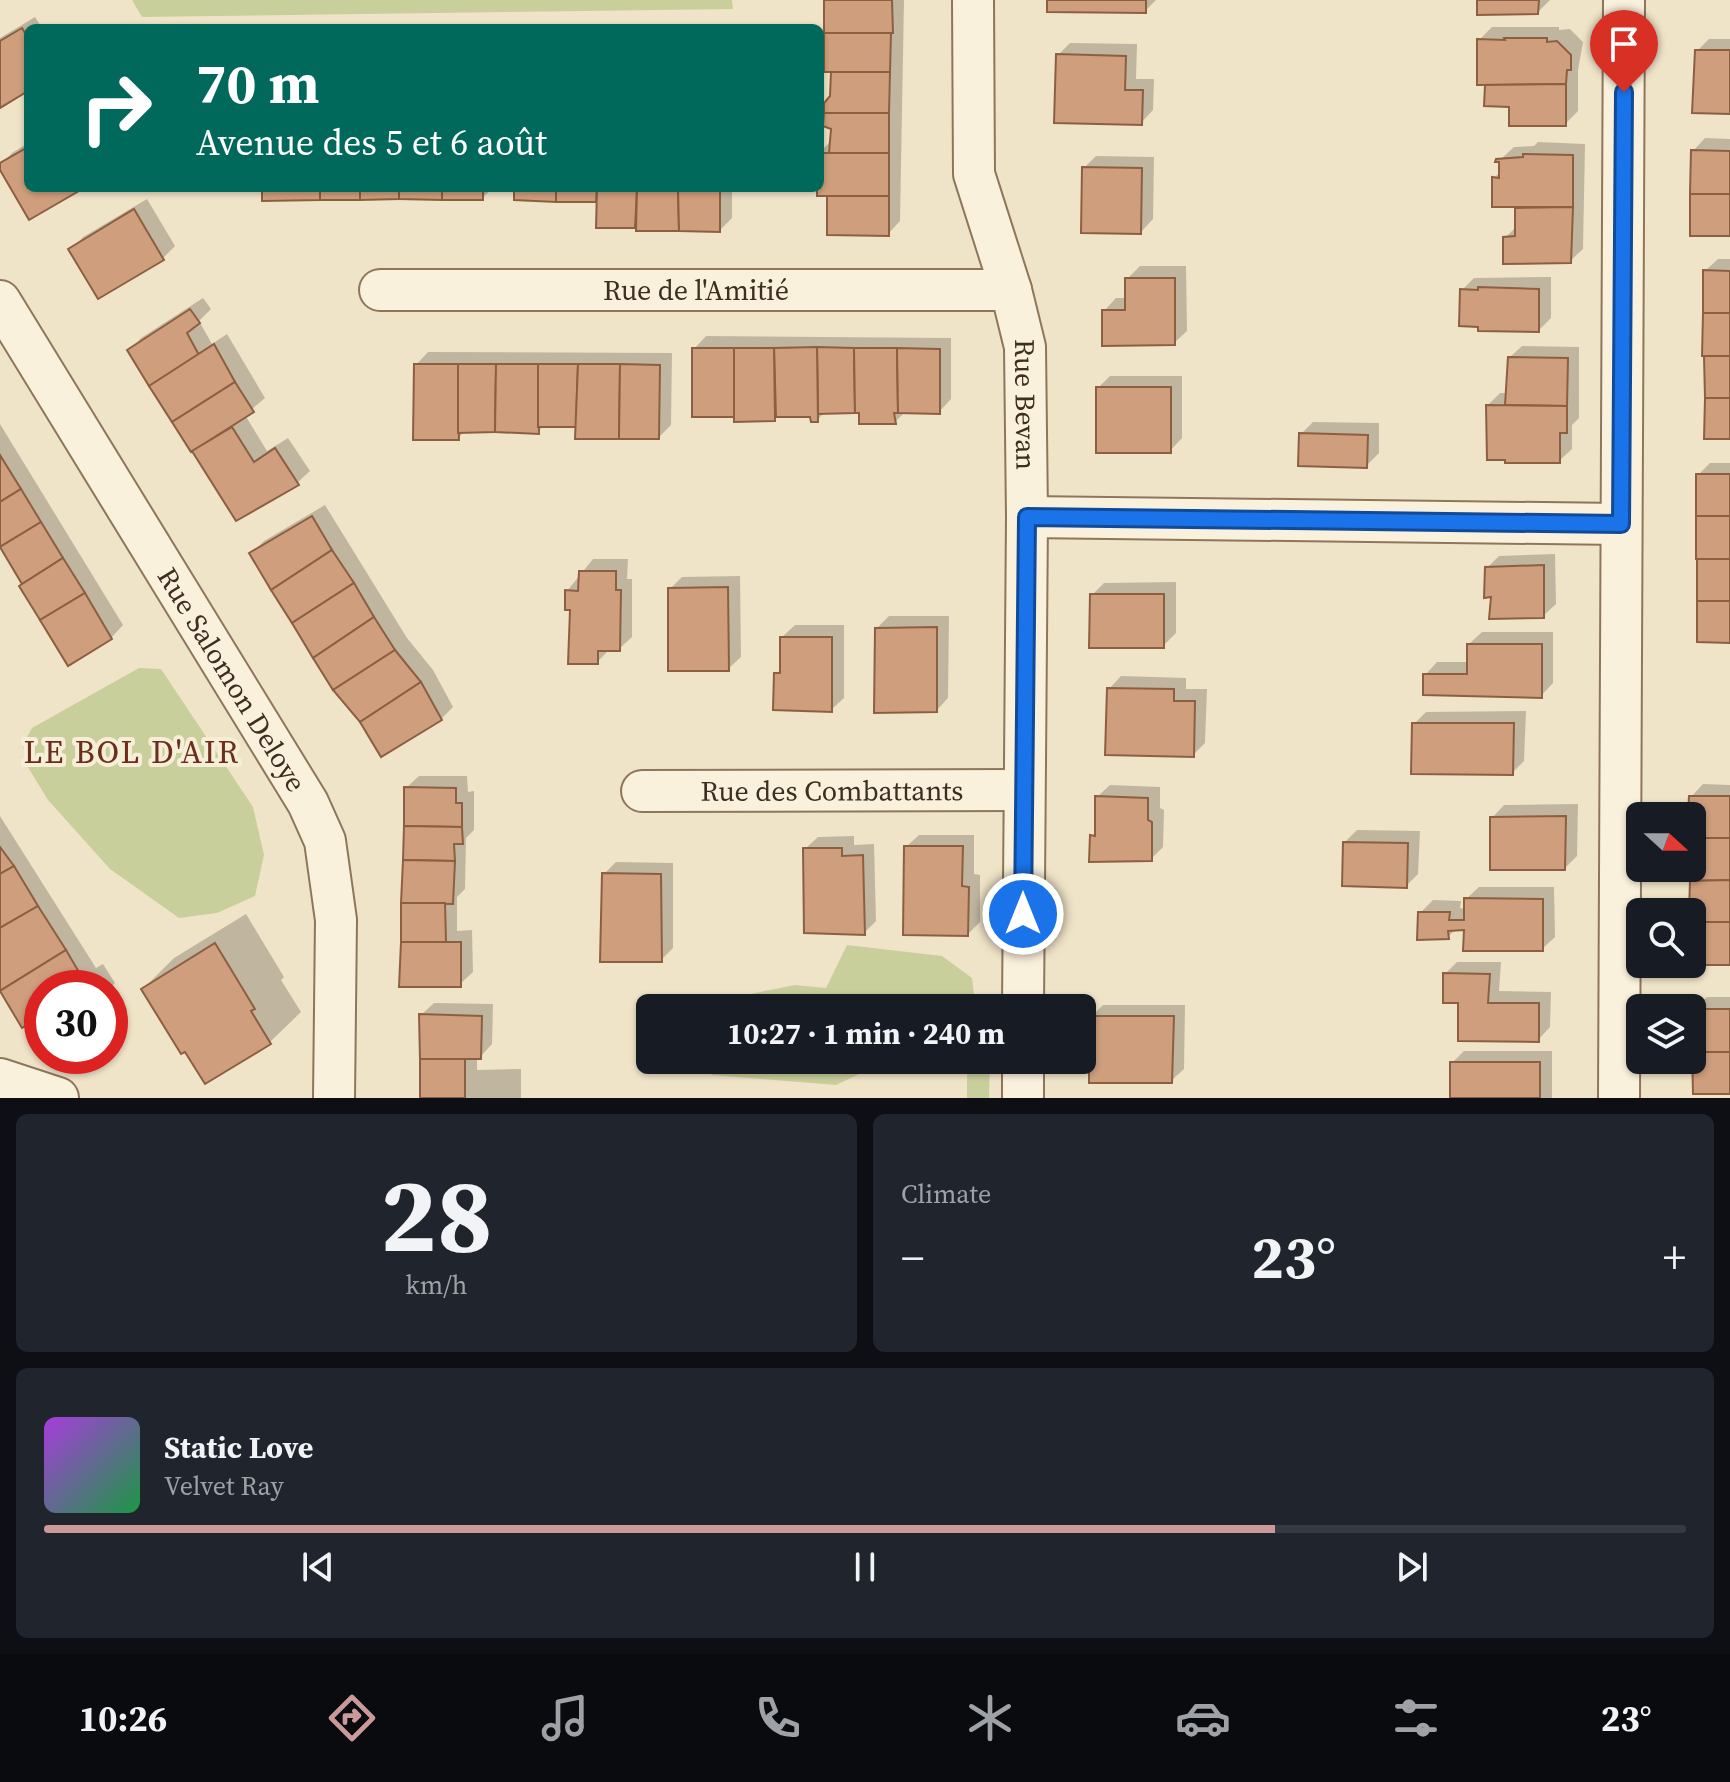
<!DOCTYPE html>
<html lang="en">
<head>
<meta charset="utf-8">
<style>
	body { margin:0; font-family:"Source Serif 4",serif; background:#20242c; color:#f1f3f6; height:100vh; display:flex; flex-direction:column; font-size:30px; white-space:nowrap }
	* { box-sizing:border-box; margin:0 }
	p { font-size:26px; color:#9ea1a6 }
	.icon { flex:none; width:44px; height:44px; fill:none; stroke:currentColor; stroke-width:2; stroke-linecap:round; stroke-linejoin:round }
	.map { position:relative; height:1098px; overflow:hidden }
	.panel { display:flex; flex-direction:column; gap:16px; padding:16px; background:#0d0f14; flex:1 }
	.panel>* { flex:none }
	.top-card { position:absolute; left:24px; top:24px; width:800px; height:168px; border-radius:12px; box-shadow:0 2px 6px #0004; background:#00695c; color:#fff; overflow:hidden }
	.needle { width:52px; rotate:111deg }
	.fabs { position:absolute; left:1626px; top:802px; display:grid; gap:16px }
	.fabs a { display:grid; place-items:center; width:80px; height:80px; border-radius:12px; background:#171b24; box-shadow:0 2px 6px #0004; font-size:40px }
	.speed { position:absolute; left:24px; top:970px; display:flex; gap:16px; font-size:40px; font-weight:700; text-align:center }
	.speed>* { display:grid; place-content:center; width:104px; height:104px; border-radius:50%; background:#171b24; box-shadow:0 2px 6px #0004; line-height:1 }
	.speed .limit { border:12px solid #d22; background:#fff; color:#111 }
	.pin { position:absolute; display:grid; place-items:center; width:68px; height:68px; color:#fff; margin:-82px -34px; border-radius:50% 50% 50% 0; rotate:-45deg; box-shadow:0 0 8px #0007 }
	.pin .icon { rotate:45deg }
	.me { position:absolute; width:88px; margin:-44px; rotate:0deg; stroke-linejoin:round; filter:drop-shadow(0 0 6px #0008) }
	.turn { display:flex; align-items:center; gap:28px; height:168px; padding:0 40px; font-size:36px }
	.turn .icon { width:104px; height:104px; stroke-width:2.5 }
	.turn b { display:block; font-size:56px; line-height:68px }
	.big { font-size:60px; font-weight:700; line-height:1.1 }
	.panel .card { flex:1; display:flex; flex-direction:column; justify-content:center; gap:12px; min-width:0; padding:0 28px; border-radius:12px; background:#20242c }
	.panel .dial { align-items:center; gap:0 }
	.dial b { font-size:104px; line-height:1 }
	.song { display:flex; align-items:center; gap:24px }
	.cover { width:96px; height:96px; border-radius:12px; background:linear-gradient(135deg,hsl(280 70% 55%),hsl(140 70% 35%)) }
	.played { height:8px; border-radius:4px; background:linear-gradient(90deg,#cc999b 75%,#363941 75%) }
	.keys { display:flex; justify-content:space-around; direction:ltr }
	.heat { display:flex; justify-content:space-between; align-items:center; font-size:44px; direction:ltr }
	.panel .tiles { flex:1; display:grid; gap:16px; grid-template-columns:1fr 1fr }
	.card:last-child { grid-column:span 2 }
	.trip { position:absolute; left:636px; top:994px; width:460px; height:80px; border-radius:12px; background:#171b24; box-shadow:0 2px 6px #0004; font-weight:700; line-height:80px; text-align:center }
	.tab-bar { display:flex; height:128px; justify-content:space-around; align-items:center; background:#090b0e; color:#9ea1a6 }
	.tab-bar .icon { width:56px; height:56px }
	.tab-bar .on { color:#cc999b }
	.tab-bar b { font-size:36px; color:#f1f3f6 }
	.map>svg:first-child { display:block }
	.green { fill:#c9cf9b }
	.shadow { fill:#0003 }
	.building { fill:#cf9f7d; stroke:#8d5f41; stroke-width:2 }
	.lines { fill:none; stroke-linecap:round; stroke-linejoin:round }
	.minor-casing { stroke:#8d765c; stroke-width:44 }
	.minor { stroke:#faf1dc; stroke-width:40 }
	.route-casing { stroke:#114b97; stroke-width:20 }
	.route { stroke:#1a73e8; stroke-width:14 }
	.labels { text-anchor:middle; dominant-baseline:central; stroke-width:8; stroke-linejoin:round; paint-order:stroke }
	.street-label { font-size:28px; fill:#3d2e20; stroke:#f7eed8 }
	.quarter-label { font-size:32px; letter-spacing:2px; fill:#6b2e1e; stroke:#f7eed8 }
</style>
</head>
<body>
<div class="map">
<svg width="1730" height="1098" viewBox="0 0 1730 1098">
	<rect width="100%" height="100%" fill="#f0e4c8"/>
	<g class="green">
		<path d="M132,0H732L733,9L142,17Z"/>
		<path d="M139,668L161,669L253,807L264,855L255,896L217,913L179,918L110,869L48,800L26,764L23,744L32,728Z"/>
		<path d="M847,945L942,956L972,978L974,995L992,1002L991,1008H680L795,985L826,988Z"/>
		<path d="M702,1060H889L836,1085L712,1075Z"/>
		<path d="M967,1060H990L989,1098H967Z"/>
	</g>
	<g class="shadow">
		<path d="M826,0H904L900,221L888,234L819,188L820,152L832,140L833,70Z"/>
		<path d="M1049,0H1156L1145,11Z"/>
		<path d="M1479,0H1550L1538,12Z"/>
		<path d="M35,17L42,28H28V89L0,106V38Z"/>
		<path d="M1492,27H1559V30L1570,29L1583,42L1578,70V111L1565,124L1511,105L1486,104L1487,83L1479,40Z"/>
		<path d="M1709,39H1730V112L1697,51Z"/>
		<path d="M1070,43L1137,44L1136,79H1154L1153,110L1141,123L1058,55Z"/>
		<path d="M1705,138L1730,139V234L1693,151Z"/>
		<path d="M1538,142L1585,144L1583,249L1570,261L1505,238L1517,226V206L1494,178L1501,171V159L1514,147L1534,146Z"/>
		<path d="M28,143V188H80L30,217L0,166L12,153Z"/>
		<path d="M1096,156L1154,157L1153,219L1141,232L1084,168Z"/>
		<path d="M264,188H493L482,198Z"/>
		<path d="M516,188H732V218L720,230L598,226V200L516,199Z"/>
		<path d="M147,199L175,246L163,258L71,250L83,237Z"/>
		<path d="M1718,259H1730V437L1705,271Z"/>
		<path d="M1140,266H1186L1187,331L1174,343L1104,311L1116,298H1127V279Z"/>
		<path d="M1551,277V318L1539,330L1462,290L1474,278Z"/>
		<path d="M203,298L211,309L199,321L212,344L227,334L265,398L245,415L267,451L288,438L310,471L297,483L237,519L129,351L141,338Z"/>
		<path d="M706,336L951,338V399L939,412L906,411L895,422L861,411L825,412L817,420L811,415H779L775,419L694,349Z"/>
		<path d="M1522,346L1579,347V418L1572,425V449L1559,461L1507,458L1488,405L1500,393H1508L1509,358Z"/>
		<path d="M428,352L672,353L671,425L659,437L578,425H544L538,432L465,431L458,438L416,365Z"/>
		<path d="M1110,376H1182V438L1170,451L1098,388Z"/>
		<path d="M1313,422L1379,423V453L1366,466L1301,434Z"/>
		<path d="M0,424L123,625L111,638L69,663L0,545Z"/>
		<path d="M1710,463H1730V641L1698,475Z"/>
		<path d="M325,505L407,638L433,670L453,707L441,719L252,553L264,541Z"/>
		<path d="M1555,554L1556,604L1543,616L1494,595L1487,568L1499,556Z"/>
		<path d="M593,559H628L627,579H632V637L619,649H610L597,662L572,608L567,591Z"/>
		<path d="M740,576L741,657L728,669L670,589L682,577Z"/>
		<path d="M1176,582V633L1163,646L1092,595L1104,583Z"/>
		<path d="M889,616H949L948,698L936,711L877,628Z"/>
		<path d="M795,625H844V698L831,710L776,674L782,668V637Z"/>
		<path d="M1482,632H1553V683L1541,696L1425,675L1437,662H1469V644Z"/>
		<path d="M1121,676L1186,678V689H1207L1205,743L1193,755L1109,689Z"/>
		<path d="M1526,711L1524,761L1512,773L1414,724L1426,712Z"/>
		<path d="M419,776H467L468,792L474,791V830L466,838L465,889L457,897V931L472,930L473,972L460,984L401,985L406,788Z"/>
		<path d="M1703,784L1730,785V963L1692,912L1691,797Z"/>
		<path d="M1110,785L1160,787V808L1164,810L1163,847L1151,859L1092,836L1097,830V797Z"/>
		<path d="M1578,804L1577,856L1565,868L1492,818L1504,805Z"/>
		<path d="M0,816L96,968L103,964L115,983L110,988H42V1013L0,989Z"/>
		<path d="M1357,830L1420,831L1418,874L1406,886L1345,842Z"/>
		<path d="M919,835H974V874L980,875V922L968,934L906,847Z"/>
		<path d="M854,836V845L874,844L876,921L864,933L805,849L818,837Z"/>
		<path d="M616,862L673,863V948L661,960L604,874Z"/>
		<path d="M1479,887H1554L1555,937L1542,949L1466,928L1456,929L1448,937L1420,913L1433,900L1461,901L1460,908L1466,909V899Z"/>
		<path d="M246,914L284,977L281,980L301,1012L270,1042L206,1082L143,989L174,958Z"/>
		<path d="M1457,962H1501L1499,991L1551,992L1550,1027L1538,1040L1460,1001L1445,974Z"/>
		<path d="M1707,997H1730V1092L1694,1009Z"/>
		<path d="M434,1003L493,1004L492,1044L480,1057H477V1070L521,1069V1098H422L421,1015Z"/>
		<path d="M1103,1005H1185L1184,1069L1171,1081L1091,1017Z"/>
		<path d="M1464,1051H1552V1098H1452V1063Z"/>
	</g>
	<g class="building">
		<path d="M824,0H892L893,33H824Z"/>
		<path d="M1047,0H1146V13L1047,12Z"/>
		<path d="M1477,0H1539L1538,14L1477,15Z"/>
		<path d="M22,28L28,38V91L0,108V41Z"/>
		<path d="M824,33H891L890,72H824Z"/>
		<path d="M1504,38H1547V42L1557,41L1571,55V70H1567L1566,84L1477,85V39L1505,40Z"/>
		<path d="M1695,50H1730V114L1692,113Z"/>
		<path d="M1056,54L1126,56L1125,90H1143L1142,125L1054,123Z"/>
		<path d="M831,72H890L889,113H824V103L830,96Z"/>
		<path d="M1566,84V126H1509V107L1484,106L1485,85Z"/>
		<path d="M824,113H889V153H829L831,129L823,126Z"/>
		<path d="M28,147V188H84L29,220L0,170V163Z"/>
		<path d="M1691,150L1730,151V194H1690Z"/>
		<path d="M820,153H889V196H817V188H820Z"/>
		<path d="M1523,154L1573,155V207H1492V177L1499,178V162H1495L1496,159L1523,157Z"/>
		<path d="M1082,167L1142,168L1141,234L1081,233Z"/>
		<path d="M262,188H320V200L262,201Z"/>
		<rect x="320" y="188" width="40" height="12"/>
		<path d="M360,188H399V199L360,200Z"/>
		<path d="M399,188H442V200L399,199Z"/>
		<rect x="442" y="188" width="41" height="12"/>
		<path d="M514,188H556V202L514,200Z"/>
		<path d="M556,188H597L596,202H556Z"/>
		<path d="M597,188H637L635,228H596Z"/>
		<path d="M637,188H678L679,231H636Z"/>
		<path d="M678,188H720V232L679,231Z"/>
		<rect x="1690" y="194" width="40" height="42"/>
		<path d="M827,196H889V236L827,235Z"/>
		<path d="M1573,207L1571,263L1503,264V237L1515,236V208Z"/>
		<path d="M134,209L164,260L98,299L68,249Z"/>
		<path d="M1703,270L1730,271V313H1703Z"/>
		<path d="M1125,278H1175V345L1102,346V310H1125Z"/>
		<path d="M1478,287L1539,289V332L1478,331V327L1459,326L1460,289L1478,290Z"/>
		<path d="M190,309L200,323L187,333L199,355L149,386L127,350Z"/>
		<path d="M1703,313H1730V356H1702Z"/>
		<path d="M214,344L235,382L172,422L149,386Z"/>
		<path d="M817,347L854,348L855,413L818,414Z"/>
		<path d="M817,347L818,422H811L810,417H776L774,348Z"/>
		<rect x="692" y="348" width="42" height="69"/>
		<path d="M734,348H774L775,421L734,422Z"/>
		<path d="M854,348H897L898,413H894L896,424H859V413H855Z"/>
		<path d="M897,348L940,349V414L898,413Z"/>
		<path d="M1704,356H1730V398H1705Z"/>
		<path d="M1508,357L1568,358L1567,406L1505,405Z"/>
		<path d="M414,364H458L459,440H413Z"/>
		<path d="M458,364H496L495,432L458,433Z"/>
		<path d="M496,364H538L539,434L495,432Z"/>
		<path d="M538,364H578L576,427H538Z"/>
		<path d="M578,364H620L619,439H575Z"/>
		<path d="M620,364L660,365L659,439H619Z"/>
		<path d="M235,382L254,412L191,452L172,422Z"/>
		<rect x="1096" y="387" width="75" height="66"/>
		<path d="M1705,398H1730V439H1704Z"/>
		<path d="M1486,405L1567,406V433H1560V463H1505V460H1487Z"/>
		<path d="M232,427L254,462L275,448L299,485L236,521L192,451Z"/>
		<path d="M1299,433L1368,435L1367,468L1298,466Z"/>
		<path d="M0,455L21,489L0,502Z"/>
		<rect x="1696" y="474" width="34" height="42"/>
		<path d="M21,489L41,522L0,547V502Z"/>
		<path d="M312,516L332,550L271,590L249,553Z"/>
		<rect x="1696" y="516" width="34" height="43"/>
		<path d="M41,522L63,558L22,584L0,547Z"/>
		<path d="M332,550L354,583L292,623L271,590Z"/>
		<path d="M63,558L85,593L40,620L19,586Z"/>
		<rect x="1697" y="559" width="33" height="42"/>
		<path d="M1544,565V618L1489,619L1491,597L1484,598L1485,567Z"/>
		<path d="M579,571H616V590H621L620,651H598V664H568L570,610H565V590L578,591Z"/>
		<path d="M354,583L374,617L313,658L292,623Z"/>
		<path d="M728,587L729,671H668V588Z"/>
		<path d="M85,593L112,639L68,666L40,620Z"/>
		<path d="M1090,594H1164V648H1089Z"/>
		<path d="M1697,601H1730V643L1697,642Z"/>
		<path d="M374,617L395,650L333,690L313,658Z"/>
		<path d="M937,627V712L874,713L875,628Z"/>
		<path d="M780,637H832V712L773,710L774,673H780Z"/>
		<path d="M1467,644H1542V698L1423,695V674H1467Z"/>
		<path d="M395,650L421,682L360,722L333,690Z"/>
		<path d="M421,682L442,720L381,757L360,722Z"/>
		<path d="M1107,688L1174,689V701H1195L1194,757L1105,755Z"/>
		<path d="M1412,723H1514L1513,775L1411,774Z"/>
		<path d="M404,787L456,788V803H462V827L404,826Z"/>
		<path d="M1095,796L1148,798V820L1152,822V861L1089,862L1090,835L1095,836Z"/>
		<path d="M1689,796H1730V838H1692V816H1688Z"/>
		<path d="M1566,816L1565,870H1490V817Z"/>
		<path d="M404,826L462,827L463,844H454L455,861L403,860Z"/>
		<path d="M1692,838H1730V880L1688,881V868H1692Z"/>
		<path d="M1343,842L1408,843L1407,888L1342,886Z"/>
		<path d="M904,846H963L962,886L969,887L968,936L903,935Z"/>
		<path d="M0,847L14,866L0,874Z"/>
		<path d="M803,848H842V856L863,855L865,935L804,933Z"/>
		<path d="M403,860L455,861L453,904L401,903Z"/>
		<path d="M14,866L38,906L0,928V874Z"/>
		<path d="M602,873L661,874L662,962H600Z"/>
		<path d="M1730,880V922H1692V912H1689L1690,881Z"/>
		<path d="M1464,898L1543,899V951H1463L1464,930L1448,931L1449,939L1417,940L1418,912H1450L1449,920H1464Z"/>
		<path d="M401,903H445L446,942H401Z"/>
		<path d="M38,906L66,950L0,991V928Z"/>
		<path d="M1692,922H1730V965H1690Z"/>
		<path d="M401,942H461V987H399Z"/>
		<path d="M215,943L255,1009L251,1011L271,1044L205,1084L185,1052L181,1054L141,989Z"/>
		<path d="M66,950L83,979L91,975L99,988H42V1016L22,1028L0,991Z"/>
		<path d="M1443,973L1490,974L1488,1003H1539V1042L1458,1041V1003H1443Z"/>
		<rect x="1692" y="1009" width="38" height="43"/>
		<path d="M419,1014L482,1016L481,1059H420Z"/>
		<path d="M1089,1016H1174L1172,1083H1089Z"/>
		<path d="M1692,1052H1730V1094H1693Z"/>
		<rect x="420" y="1059" width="45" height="39"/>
		<rect x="1450" y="1062" width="90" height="36"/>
	</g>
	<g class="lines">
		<g class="minor-casing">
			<g id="minor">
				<path id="s1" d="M973,0L974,174L1011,290L1025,347L1027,517L1023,1008"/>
				<path id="s2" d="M380,290H1011"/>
				<path id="s3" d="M0,301L308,803L325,841L336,920L334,1098"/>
				<path d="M1027,517L1621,524"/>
				<path id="s4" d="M642,791L1023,790"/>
				<path d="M0,1079L58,1098"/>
				<path d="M1023,1098V1060"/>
				<path d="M1619,1098L1624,0"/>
			</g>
		</g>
		<use href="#minor" class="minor"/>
	</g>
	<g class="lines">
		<g class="route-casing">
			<path id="route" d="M1023,914L1027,517L1621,524L1624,92"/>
		</g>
		<use href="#route" class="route"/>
	</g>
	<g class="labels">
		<g class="street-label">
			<text stroke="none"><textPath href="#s2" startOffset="316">Rue de l'Amitié</textPath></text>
			<text stroke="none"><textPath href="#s1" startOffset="412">Rue Bevan</textPath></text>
			<text stroke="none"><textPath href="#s3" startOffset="444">Rue Salomon Deloye</textPath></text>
			<text stroke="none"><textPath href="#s4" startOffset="190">Rue des Combattants</textPath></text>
		</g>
		<g class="quarter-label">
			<text x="132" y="752">LE BOL D'AIR</text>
		</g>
	</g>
</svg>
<div class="fabs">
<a><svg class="needle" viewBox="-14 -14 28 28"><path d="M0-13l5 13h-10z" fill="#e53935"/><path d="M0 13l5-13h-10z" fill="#9ea1a6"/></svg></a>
<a><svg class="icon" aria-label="search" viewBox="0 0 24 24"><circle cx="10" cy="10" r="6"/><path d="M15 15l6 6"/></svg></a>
<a><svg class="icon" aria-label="layers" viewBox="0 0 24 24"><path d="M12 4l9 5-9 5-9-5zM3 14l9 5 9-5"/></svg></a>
</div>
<div class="speed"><div class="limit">30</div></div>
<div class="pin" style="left:1624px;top:92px;background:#d93025"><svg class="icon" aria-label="arrive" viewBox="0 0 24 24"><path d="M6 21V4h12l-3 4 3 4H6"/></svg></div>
<svg class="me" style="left:1023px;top:914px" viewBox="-20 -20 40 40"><circle r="17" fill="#1a73e8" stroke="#fff" stroke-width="3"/><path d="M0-11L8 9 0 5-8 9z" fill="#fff"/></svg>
<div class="trip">10:27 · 1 min · 240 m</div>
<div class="top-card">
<div class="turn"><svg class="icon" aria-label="right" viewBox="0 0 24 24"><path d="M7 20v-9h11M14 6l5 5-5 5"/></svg><div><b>70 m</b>Avenue des 5 et 6 août</div></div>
</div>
</div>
<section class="panel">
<div class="tiles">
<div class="card dial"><b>28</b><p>km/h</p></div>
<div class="card"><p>Climate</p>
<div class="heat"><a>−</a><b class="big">23°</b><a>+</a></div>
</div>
<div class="card">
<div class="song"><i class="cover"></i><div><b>Static Love</b><p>Velvet Ray</p></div></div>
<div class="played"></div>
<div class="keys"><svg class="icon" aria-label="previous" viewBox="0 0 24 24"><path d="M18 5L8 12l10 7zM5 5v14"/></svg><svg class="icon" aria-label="pause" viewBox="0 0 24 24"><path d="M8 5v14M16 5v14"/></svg><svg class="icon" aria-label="next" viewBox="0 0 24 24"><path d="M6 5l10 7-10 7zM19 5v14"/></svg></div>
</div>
</div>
</section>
<nav class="tab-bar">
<b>10:26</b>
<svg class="icon on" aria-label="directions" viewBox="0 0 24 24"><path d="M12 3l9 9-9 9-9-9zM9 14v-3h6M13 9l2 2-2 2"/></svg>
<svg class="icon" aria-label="music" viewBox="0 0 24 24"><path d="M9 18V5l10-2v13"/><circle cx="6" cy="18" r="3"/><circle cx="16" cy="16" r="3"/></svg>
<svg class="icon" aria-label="phone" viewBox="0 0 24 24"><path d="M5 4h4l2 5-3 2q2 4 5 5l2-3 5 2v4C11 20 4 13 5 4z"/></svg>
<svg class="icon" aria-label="climate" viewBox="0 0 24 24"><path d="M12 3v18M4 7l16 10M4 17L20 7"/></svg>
<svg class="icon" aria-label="car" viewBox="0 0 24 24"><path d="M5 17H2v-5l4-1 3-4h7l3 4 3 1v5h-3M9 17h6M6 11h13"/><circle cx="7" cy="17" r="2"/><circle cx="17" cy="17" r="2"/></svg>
<svg class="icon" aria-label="filters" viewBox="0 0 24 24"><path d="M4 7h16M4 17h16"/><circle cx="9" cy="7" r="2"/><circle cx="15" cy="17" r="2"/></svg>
<b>23°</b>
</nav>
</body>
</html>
